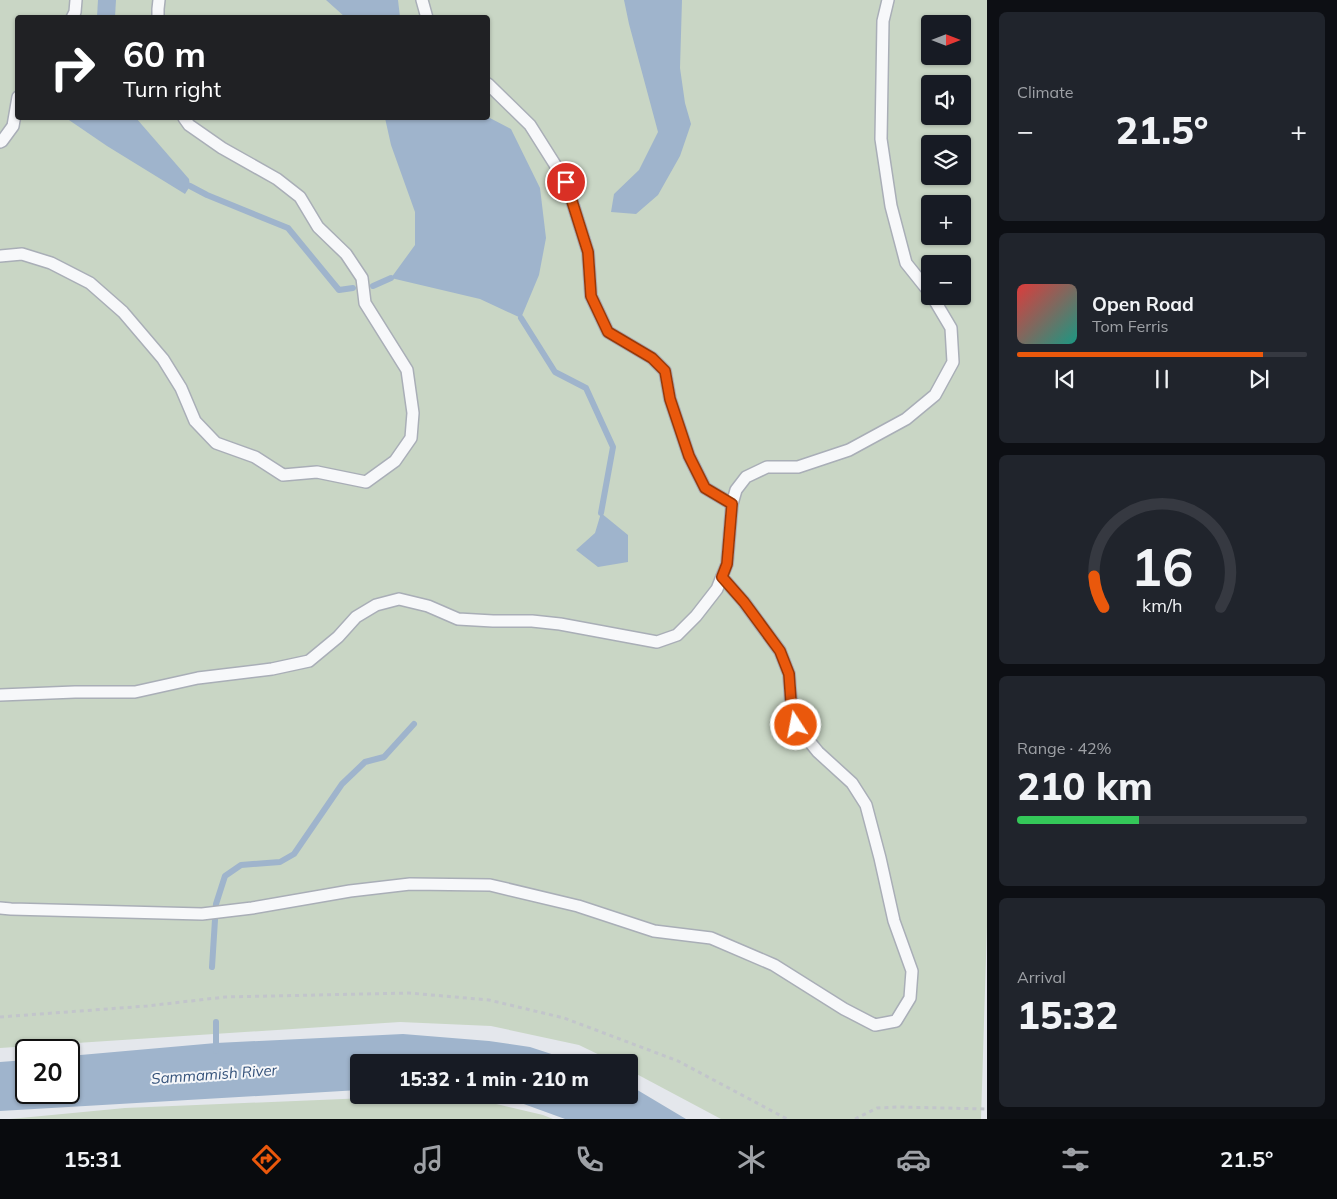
<!DOCTYPE html>
<html lang="en">
<head>
<meta charset="utf-8">
<style>
	body { margin:0; font-family:Mulish,sans-serif; background:#20242c; color:#f1f3f6; height:100vh; display:flex; flex-direction:column; font-size:19px; white-space:nowrap }
	* { box-sizing:border-box; margin:0 }
	p { font-size:16px; color:#9ea1a6 }
	.icon { flex:none; width:28px; height:28px; fill:none; stroke:currentColor; stroke-width:2; stroke-linecap:round; stroke-linejoin:round }
	.map { position:relative; flex:1; overflow:hidden }
	.sheet { display:flex; flex-direction:column; gap:12px; padding:12px; background:#0d0f14; width:350px }
	.sheet>* { flex:none }
	.guide { position:absolute; left:15px; top:15px; width:475px; height:105px; border-radius:5px; box-shadow:0 1px 4px #0004; background:#202124; color:#fff; overflow:hidden }
	.needle { width:32px; rotate:90deg }
	.buttons { position:absolute; left:921px; top:15px; display:grid; gap:10px }
	.buttons a { display:grid; place-items:center; width:50px; height:50px; border-radius:5px; background:#171b24; box-shadow:0 1px 4px #0004; font-size:25px }
	.speed { position:absolute; left:15px; top:1039px; display:flex; gap:10px; font-size:25px; font-weight:700; text-align:center }
	.speed>* { display:grid; place-content:center; width:65px; height:65px; border-radius:50%; background:#171b24; box-shadow:0 1px 4px #0004; line-height:1 }
	.speed .limit { border:2px solid #111; border-radius:8px; background:#fff; color:#111 }
	.pin { position:absolute; display:grid; place-items:center; width:42px; height:42px; color:#fff; margin:-21px; border:2px solid #fff; border-radius:50%; box-shadow:0 1px 5px #0007 }
	.me { position:absolute; width:55px; margin:-28px; rotate:349deg; stroke-linejoin:round; filter:drop-shadow(0 0 4px #0008) }
	.turn { display:flex; align-items:center; gap:18px; height:105px; padding:0 25px; font-size:22px }
	.turn .icon { width:65px; height:65px; stroke-width:2.5 }
	.turn b { display:block; font-size:35px; line-height:42px }
	.big { font-size:38px; font-weight:800; line-height:1.1 }
	.sheet .card { flex:1; display:flex; flex-direction:column; justify-content:center; gap:8px; min-width:0; padding:0 18px; border-radius:8px; background:#20242c }
	.sheet .dial { align-items:center; gap:0 }
	.dial svg { height:130px; overflow:visible; fill:none; stroke:#363941; stroke-width:7; stroke-linecap:round; text-anchor:middle }
	.dial text { fill:#f1f3f6; stroke:none }
	.song { display:flex; align-items:center; gap:15px }
	.cover { width:60px; height:60px; border-radius:8px; background:linear-gradient(135deg,hsl(0 70% 55%),hsl(170 70% 35%)) }
	.played { height:5px; border-radius:2px; background:linear-gradient(90deg,#ea580c 85%,#363941 85%) }
	.keys { display:flex; justify-content:space-around; direction:ltr }
	.heat { display:flex; justify-content:space-between; align-items:center; font-size:28px; direction:ltr }
	.charge { height:8px; border-radius:4px; background:linear-gradient(90deg,#34c759 42%,#363941 0) }
	.trip { position:absolute; left:350px; top:1054px; width:288px; height:50px; border-radius:5px; background:#171b24; box-shadow:0 1px 4px #0004; font-weight:800; line-height:50px; text-align:center }
	.tabs { display:flex; height:80px; justify-content:space-around; align-items:center; background:#090b0e; color:#9ea1a6 }
	.tabs .icon { width:35px; height:35px }
	.tabs .active { color:#ea580c }
	.tabs b { font-size:22px; color:#f1f3f6 }
	main { display:flex; flex:1; min-height:0 }
	.map>svg:first-child { display:block }
	.green { fill:#c9d6c5; fill-rule:evenodd }
	.water { fill:#9fb4cc }
	.lines { fill:none; stroke-linecap:round; stroke-linejoin:round }
	.stream { stroke:#9fb4cc; stroke-width:6 }
	.lane-casing { stroke:#a9aeb7; stroke-width:14 }
	.path { stroke:#c2c5cb; stroke-width:3; stroke-dasharray:4 4; stroke-linecap:butt }
	.lane { stroke:#f7f8fa; stroke-width:11 }
	.route-casing { stroke:#983908; stroke-width:12 }
	.route { stroke:#ea580c; stroke-width:9 }
	.labels { text-anchor:middle; dominant-baseline:central; stroke-width:4; stroke-linejoin:round; paint-order:stroke }
	.water-label { font-size:15px; font-style:italic; fill:#34527a; stroke:#f4f6f9 }
</style>
</head>
<body>
<main>
<div class="map">
<svg width="987" height="1119" viewBox="0 0 987 1119">
	<rect width="100%" height="100%" fill="#e4e7ec"/>
	<g class="green">
		<path d="M0,0H987V926L981,1119H721L629,1070V1062H614L579,1045L491,1026L400,1022L0,1048ZM18,18H488V118H18ZM930,24H962V56H930ZM930,84H962V116H930ZM930,144H962V176H930ZM930,204H962V236H930ZM930,264H962V296H930Z"/>
		<path d="M414,1096L475,1099L543,1115L553,1119H10L125,1108Z"/>
	</g>
	<g class="water">
		<path d="M98,0H116L115,17H97Z"/>
		<path d="M326,0H398L400,17H345Z"/>
		<path d="M624,0H682L680,68L685,103L691,124L680,156L658,195L636,214L611,212L614,194L639,170L658,132L629,24Z"/>
		<path d="M488,117L511,129L540,188L546,238L539,275L521,318L480,299L391,278L415,245V212L391,145L385,118Z"/>
		<path d="M66,118H136L189,179L190,186L185,194L107,146Z"/>
		<path d="M601,513L628,535V562L598,567L576,550L595,533Z"/>
		<path d="M403,1034L489,1041L530,1047L576,1062H359V1090L0,1111V1062L26,1060V1092H69V1056L216,1043Z"/>
		<path d="M629,1085L686,1119H565L499,1095H629Z"/>
	</g>
	<g class="lines">
		<g class="stream">
			<path d="M190,186L207,195L288,228L339,290L353,288"/>
			<path d="M373,286L391,278"/>
			<path d="M521,318L555,372L586,388L613,447L601,513"/>
			<path d="M212,967L216,904L225,876L241,865L280,862L294,854L342,784L365,762L384,757L414,724"/>
			<path d="M216,1022V1051"/>
		</g>
		<g class="lane-casing">
			<g id="lane">
				<path d="M422,0L427,18"/>
				<path d="M888,0L883,21L881,139L891,206L906,263L930,293"/>
				<path d="M72,18L75,12L76,0"/>
				<path d="M158,18V9L159,0"/>
				<path d="M488,84L530,125L566,182L588,252L591,296L608,332L652,358L665,371L670,399L689,456L705,488L732,504"/>
				<path d="M0,142L2,141L13,126L18,97"/>
				<path d="M0,256L22,254L51,263L90,283L123,312L163,359L181,388L195,421L216,443L255,457L283,475L317,472L366,482L395,461L411,438L413,413L407,370L365,303L362,278L346,254L318,227L300,197L277,179L222,148L189,125L184,118"/>
				<path d="M0,695L75,692H135L198,678L272,669L309,661L338,637L356,617L376,605L399,599L428,606L458,619L493,621H532L560,624L657,642L677,635L696,616L717,589L727,564L732,504L736,490L746,477L767,467H798L849,450L906,419L935,395L953,362L951,328L932,296"/>
				<path d="M0,908L11,909L202,914L252,908L350,891L410,884L490,885L578,906L654,931L711,938L774,965L844,1009L875,1025L896,1021L910,998L912,971L894,921L880,858L866,805L852,783L818,752L796,725L791,702L789,674L780,651L744,602L722,577"/>
			</g>
		</g>
		<g class="path">
			<path d="M0,1017L147,1006L225,997L409,993L489,1000L564,1018L678,1061L787,1119"/>
			<path d="M855,1119L877,1108L899,1107L987,1109"/>
		</g>
		<use href="#lane" class="lane"/>
	</g>
	<g class="lines">
		<g class="route-casing">
			<path id="route" d="M566,182L588,252L591,296L608,332L652,358L665,371L670,399L689,456L705,488L732,504L727,564L722,577L744,602L780,651L789,674L791,702L796,725"/>
		</g>
		<use href="#route" class="route"/>
	</g>
	<g class="labels">
		<g class="water-label">
			<text transform="translate(214 1074) rotate(-4)">Sammamish River</text>
		</g>
	</g>
</svg>
<div class="buttons">
<a><svg class="needle" viewBox="-14 -14 28 28"><path d="M0-13l5 13h-10z" fill="#e53935"/><path d="M0 13l5-13h-10z" fill="#9ea1a6"/></svg></a>
<a><svg class="icon" aria-label="sound" viewBox="0 0 24 24"><path d="M4 9h4l5-4v14l-5-4H4zM17 9q2 3 0 6"/></svg></a>
<a><svg class="icon" aria-label="layers" viewBox="0 0 24 24"><path d="M12 4l9 5-9 5-9-5zM3 14l9 5 9-5"/></svg></a>
<a>+</a>
<a>−</a>
</div>
<div class="speed"><div class="limit">20</div></div>
<div class="pin" style="left:566px;top:182px;background:#d93025"><svg class="icon" aria-label="arrive" viewBox="0 0 24 24"><path d="M6 21V4h12l-3 4 3 4H6"/></svg></div>
<svg class="me" style="left:796px;top:725px" viewBox="-20 -20 40 40"><circle r="17" fill="#ea580c" stroke="#fff" stroke-width="3"/><path d="M0-11L8 9 0 5-8 9z" fill="#fff"/></svg>
<div class="trip">15:32 · 1 min · 210 m</div>
<div class="guide">
<div class="turn"><svg class="icon" aria-label="right" viewBox="0 0 24 24"><path d="M7 20v-9h11M14 6l5 5-5 5"/></svg><div><b>60 m</b>Turn right</div></div>
</div>
</div>
<section class="sheet">
<div class="card"><p>Climate</p>
<div class="heat"><a>−</a><b class="big">21.5°</b><a>+</a></div>
</div>
<div class="card">
<div class="song"><i class="cover"></i><div><b>Open Road</b><p>Tom Ferris</p></div></div>
<div class="played"></div>
<div class="keys"><svg class="icon" aria-label="previous" viewBox="0 0 24 24"><path d="M18 5L8 12l10 7zM5 5v14"/></svg><svg class="icon" aria-label="pause" viewBox="0 0 24 24"><path d="M8 5v14M16 5v14"/></svg><svg class="icon" aria-label="next" viewBox="0 0 24 24"><path d="M6 5l10 7-10 7zM19 5v14"/></svg></div>
</div>
<div class="card dial"><svg viewBox="0 0 100 80">
<path d="M14 69A42 42 0 1 1 86 69"/>
<path d="M14 69A42 42 0 0 1 8 50" stroke="#ea580c"/>
<text x="50" y="56" font-size="32" font-weight="700">16</text>
<text x="50" y="72" font-size="11">km/h</text>
</svg></div>
<div class="card"><p>Range · 42%</p><b class="big">210 km</b><div class="charge"></div></div>
<div class="card"><p>Arrival</p><b class="big">15:32</b></div>
</section>
</main>
<nav class="tabs">
<b>15:31</b>
<svg class="icon active" aria-label="directions" viewBox="0 0 24 24"><path d="M12 3l9 9-9 9-9-9zM9 14v-3h6M13 9l2 2-2 2"/></svg>
<svg class="icon" aria-label="music" viewBox="0 0 24 24"><path d="M9 18V5l10-2v13"/><circle cx="6" cy="18" r="3"/><circle cx="16" cy="16" r="3"/></svg>
<svg class="icon" aria-label="phone" viewBox="0 0 24 24"><path d="M5 4h4l2 5-3 2q2 4 5 5l2-3 5 2v4C11 20 4 13 5 4z"/></svg>
<svg class="icon" aria-label="climate" viewBox="0 0 24 24"><path d="M12 3v18M4 7l16 10M4 17L20 7"/></svg>
<svg class="icon" aria-label="car" viewBox="0 0 24 24"><path d="M5 17H2v-5l4-1 3-4h7l3 4 3 1v5h-3M9 17h6M6 11h13"/><circle cx="7" cy="17" r="2"/><circle cx="17" cy="17" r="2"/></svg>
<svg class="icon" aria-label="filters" viewBox="0 0 24 24"><path d="M4 7h16M4 17h16"/><circle cx="9" cy="7" r="2"/><circle cx="15" cy="17" r="2"/></svg>
<b>21.5°</b>
</nav>
</body>
</html>
